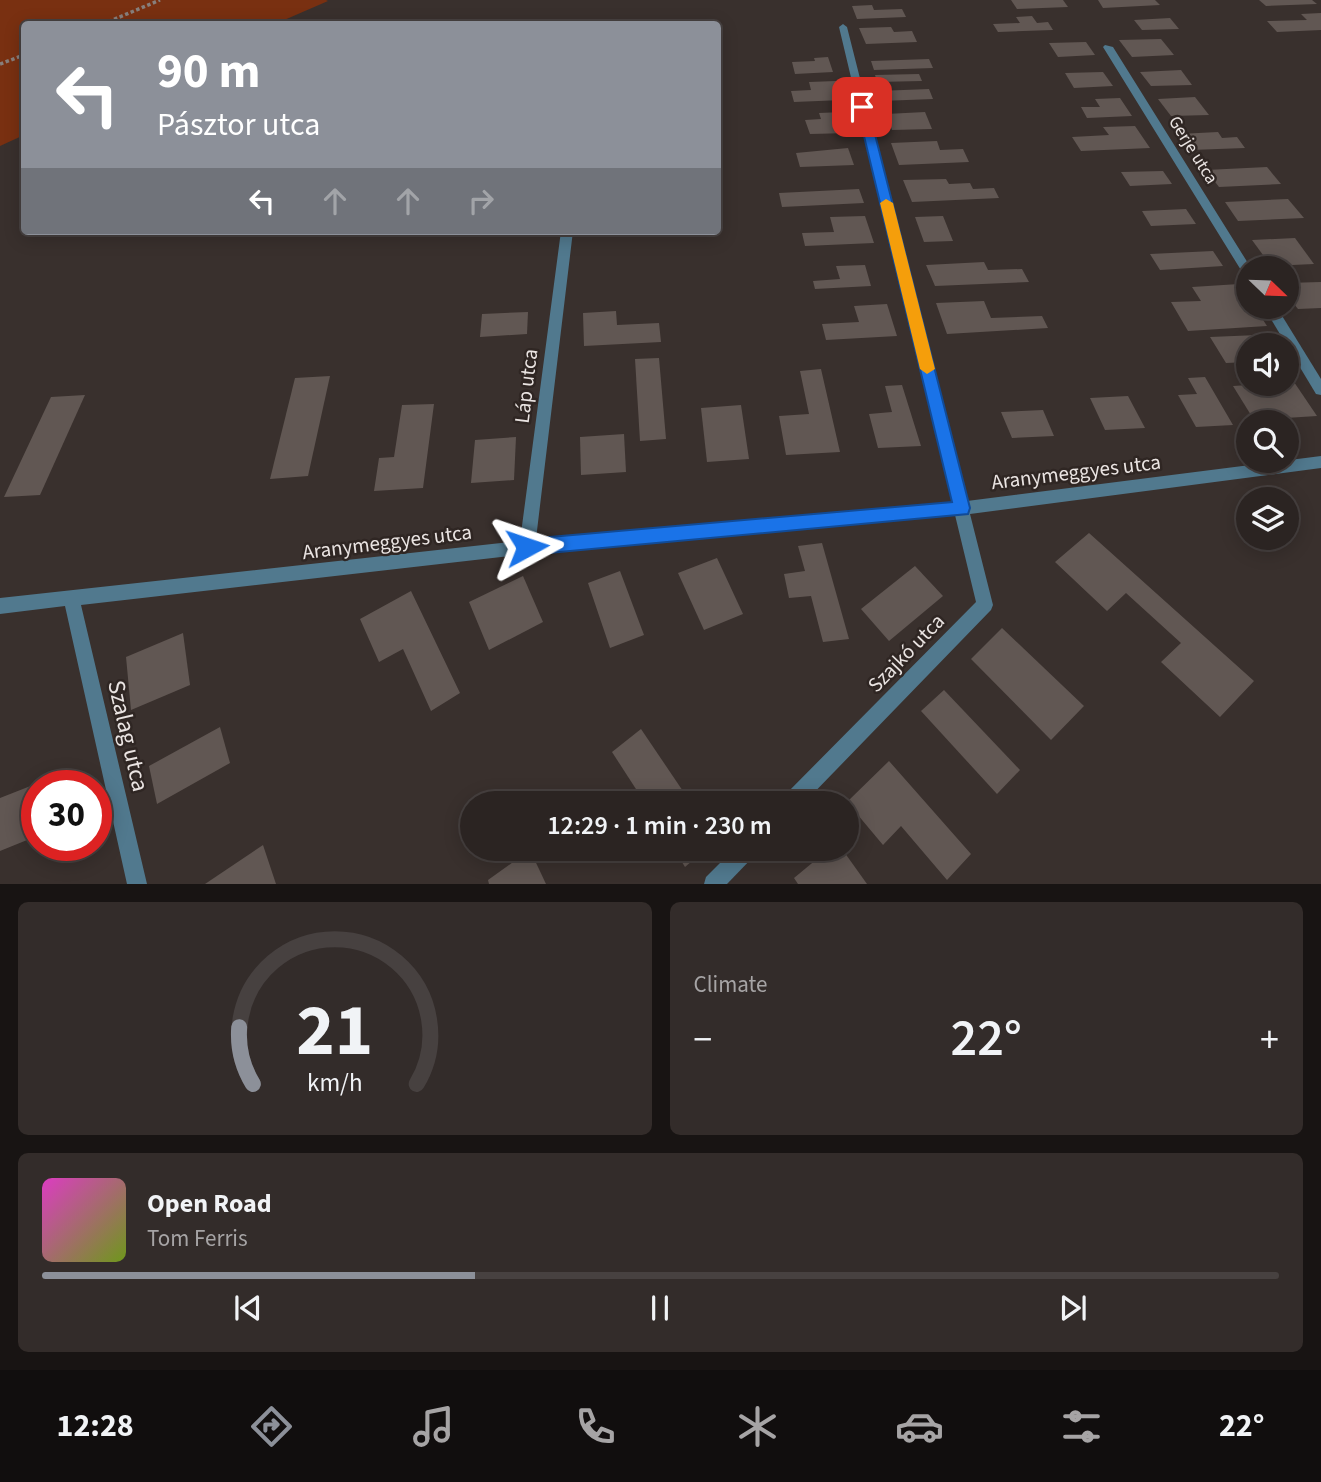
<!DOCTYPE html>
<html lang="en">
<head>
<meta charset="utf-8">
<style>
	body { margin:0; font-family:"Source Sans 3",sans-serif; background:#332c2a; color:#f1f3f6; height:100vh; display:flex; flex-direction:column; font-size:26px; white-space:nowrap }
	* { box-sizing:border-box; margin:0 }
	p { font-size:23px; color:#a6a4a5 }
	.icon { flex:none; width:38px; height:38px; fill:none; stroke:currentColor; stroke-width:2; stroke-linecap:round; stroke-linejoin:round }
	.map { position:relative; height:884px; overflow:hidden }
	.drawer { display:flex; flex-direction:column; gap:18px; padding:18px; background:#181413; flex:1 }
	.drawer>* { flex:none }
	.hud { position:absolute; left:21px; top:21px; width:700px; height:214px; border-radius:7px; box-shadow:0 4px 18px #0003,0 0 0 2px #474140; background:#8c9099; color:#fff; overflow:hidden }
	.needle { width:46px; rotate:113deg }
	.tools { position:absolute; left:1236px; top:256px; display:grid; gap:14px }
	.tools a { display:grid; place-items:center; width:63px; height:63px; border-radius:50%; background:#2b2422; box-shadow:0 4px 18px #0003,0 0 0 2px #474140; font-size:35px }
	.speed { position:absolute; left:21px; top:770px; display:flex; gap:14px; font-size:35px; font-weight:700; text-align:center }
	.speed>* { display:grid; place-content:center; width:91px; height:91px; border-radius:50%; background:#2b2422; box-shadow:0 4px 18px #0003,0 0 0 2px #474140; line-height:1 }
	.speed .limit { border:10px solid #d22; background:#fff; color:#111 }
	.pin { position:absolute; display:grid; place-items:center; width:60px; height:60px; color:#fff; margin:-30px; border-radius:14px; box-shadow:0 4px 10px #0006 }
	.me { position:absolute; width:77px; margin:-38px; rotate:85deg; stroke-linejoin:round; filter:drop-shadow(0 0 5px #0008) }
	.turn { display:flex; align-items:center; gap:24px; height:147px; padding:0 21px; font-size:32px }
	.turn .icon { width:91px; height:91px; stroke-width:2.5 }
	.turn b { display:block; font-size:49px; line-height:60px }
	.lanes { display:flex; align-items:center; height:66px; padding:0 21px; background:#0003; justify-content:center; gap:35px; direction:ltr }
	.lanes .off { opacity:.35 }
	.big { font-size:52px; font-weight:600; line-height:1.1 }
	.drawer .card { flex:1; display:flex; flex-direction:column; justify-content:center; gap:10px; min-width:0; padding:0 24px; border-radius:10px; background:#332c2a }
	.drawer .dial { align-items:center; gap:0 }
	.dial svg { height:182px; overflow:visible; fill:none; stroke:#474140; stroke-width:7; stroke-linecap:round; text-anchor:middle }
	.dial text { fill:#f1f3f6; stroke:none }
	.song { display:flex; align-items:center; gap:21px }
	.cover { width:84px; height:84px; border-radius:10px; background:linear-gradient(135deg,hsl(310 70% 55%),hsl(80 70% 35%)) }
	.played { height:7px; border-radius:4px; background:linear-gradient(90deg,#8c9099 35%,#474140 35%) }
	.keys { display:flex; justify-content:space-around; direction:ltr }
	.heat { display:flex; justify-content:space-between; align-items:center; font-size:38px; direction:ltr }
	.drawer .tiles { flex:1; display:grid; gap:18px; grid-template-columns:1fr 1fr }
	.card:last-child { grid-column:span 2 }
	.trip { position:absolute; left:460px; top:791px; width:399px; height:70px; border-radius:35px; background:#2b2422; box-shadow:0 4px 18px #0003,0 0 0 2px #474140; font-weight:600; line-height:70px; text-align:center }
	.tabs { display:flex; height:112px; justify-content:space-around; align-items:center; background:#110e0e; color:#a6a4a5 }
	.tabs .icon { width:49px; height:49px }
	.tabs .on { color:#8c9099 }
	.tabs b { font-size:32px; color:#f1f3f6 }
	.map>svg:first-child { display:block }
	.green { fill:#793011 }
	.building { fill:#615753 }
	.lines { fill:none; stroke-linecap:round; stroke-linejoin:round }
	.path { stroke:#877f7c; stroke-width:3.5; stroke-dasharray:3.5 2.5; stroke-linecap:butt }
	.minor { fill:#51798e; fill-rule:evenodd }
	.route { fill:#1a73e8; stroke:#114b97; stroke-width:2 }
	.slow { fill:#f59e0b }
	.labels { text-anchor:middle; dominant-baseline:central; stroke-width:5; stroke-linejoin:round; paint-order:stroke }
	.far-street-label { font-size:18px; fill:#eae4e2; stroke:#2f2623 }
	.street-label { font-size:21px; fill:#eae4e2; stroke:#2f2623 }
	.near-street-label { font-size:24px; fill:#eae4e2; stroke:#2f2623 }
</style>
</head>
<body>
<div class="map">
<svg width="1321" height="884" viewBox="0 0 1321 884">
	<rect width="100%" height="100%" fill="#39302d"/>
	<path class="green" d="M0,0H326L328,1L275,24H24V135L0,146Z"/>
	<g class="building">
		<path d="M1011,0H1063L1068,7L1017,9Z"/>
		<path d="M1098,0H1155L1160,5L1103,8Z"/>
		<path d="M1259,0H1312L1317,4L1266,6Z"/>
		<path d="M872,5L874,10L902,9L906,17L857,19L852,6Z"/>
		<path d="M1321,13V30L1277,32L1267,21L1307,20L1301,14Z"/>
		<path d="M1032,16L1037,23L1048,22L1053,30L998,32L993,24L1020,23L1016,17Z"/>
		<path d="M1170,18L1179,29L1142,30L1134,20Z"/>
		<path d="M891,27L894,32L912,31L917,42L866,44L859,28Z"/>
		<path d="M1161,39L1174,55L1132,57L1119,40Z"/>
		<path d="M1086,42L1095,55L1058,57L1049,43Z"/>
		<path d="M828,57L833,72L795,74L792,62L815,61L814,58Z"/>
		<path d="M929,59L933,68L874,70L871,61Z"/>
		<path d="M1181,70L1192,85L1151,86L1140,72Z"/>
		<path d="M1103,72L1113,86L1074,88L1065,73Z"/>
		<path d="M919,74L922,81L877,82L875,75Z"/>
		<path d="M836,81L843,100L794,102L791,91L811,90L809,82Z"/>
		<path d="M929,89L933,99L881,101L878,91Z"/>
		<path d="M1195,97L1209,115L1171,116L1158,99Z"/>
		<path d="M1120,98L1132,116L1087,118L1081,107H1100L1095,99Z"/>
		<path d="M843,112L850,133L810,134L805,120L821,119L819,113Z"/>
		<path d="M925,112L932,129L892,130L886,114Z"/>
		<path d="M1135,126L1150,148L1081,151L1072,137L1109,135L1103,127Z"/>
		<path d="M1218,132L1222,138L1237,137L1245,148L1191,150L1179,134Z"/>
		<path d="M937,141L940,150L963,149L969,162L899,165L891,143Z"/>
		<path d="M848,148L854,165L800,167L796,153Z"/>
		<path d="M1267,167L1281,184L1219,187L1206,170Z"/>
		<path d="M1163,171L1172,184L1130,186L1121,172Z"/>
		<path d="M946,179L949,184L970,183L973,189L994,188L999,198L912,202L903,180Z"/>
		<path d="M859,189L864,203L782,207L779,193Z"/>
		<path d="M1288,199L1304,218L1238,221L1225,202Z"/>
		<path d="M1186,209L1196,224L1151,226L1142,211Z"/>
		<path d="M865,216L874,243L805,246L802,233L834,232L830,217Z"/>
		<path d="M943,216L953,241L924,242L915,217Z"/>
		<path d="M1295,238L1314,264L1271,266L1252,240Z"/>
		<path d="M1213,251L1223,266L1160,270L1150,254Z"/>
		<path d="M984,262L988,270L1022,269L1029,282L935,286L926,265Z"/>
		<path d="M865,265L871,286L815,289L813,281L840,279L836,266Z"/>
		<path d="M1321,282V308L1298,309L1286,294V283Z"/>
		<path d="M1239,284L1248,297V306H1254L1267,326L1188,331L1171,302L1201,301L1192,287Z"/>
		<path d="M984,301L991,318L1042,316L1048,328L947,334L936,303Z"/>
		<path d="M887,304L897,336L826,340L822,324L859,322L854,306Z"/>
		<path d="M616,311L617,325L659,323L661,342L584,346L583,313Z"/>
		<path d="M528,312L527,334L480,337L482,314Z"/>
		<path d="M1258,335L1264,345H1248V362L1226,363L1210,337Z"/>
		<path d="M659,358L666,439L640,441L635,359Z"/>
		<path d="M821,369L840,452L786,455L779,416L809,414L800,371Z"/>
		<path d="M330,376L308,476L270,479L295,378Z"/>
		<path d="M1205,377L1233,425L1196,427L1178,395L1197,394L1188,378Z"/>
		<path d="M1294,382L1317,416L1254,420L1233,386Z"/>
		<path d="M902,385L921,446L878,448L869,414L892,412L885,386Z"/>
		<path d="M85,395L40,495L4,497L51,397Z"/>
		<path d="M1128,396L1145,428L1105,430L1090,398Z"/>
		<path d="M434,404L423,488L374,491L379,458L394,457L402,405Z"/>
		<path d="M741,405L749,459L707,462L701,408Z"/>
		<path d="M1043,410L1054,436L1012,438L1001,412Z"/>
		<path d="M624,434L626,472L581,475L580,437Z"/>
		<path d="M516,437L514,480L471,483L475,440Z"/>
		<path d="M1089,533L1254,681L1220,717L1161,662L1181,643L1126,593L1107,611L1055,562Z"/>
		<path d="M822,543L849,639L823,642L811,596L789,598L784,574L805,571L798,546Z"/>
		<path d="M717,558L743,614L704,630L678,573Z"/>
		<path d="M915,566L943,596L889,641L861,609Z"/>
		<path d="M620,571L644,635L610,648L588,583Z"/>
		<path d="M523,576L543,622L489,650L469,602Z"/>
		<path d="M411,591L460,693L431,711L403,649L379,662L360,619Z"/>
		<path d="M1002,628L1084,706L1051,740L971,659Z"/>
		<path d="M183,633L190,685L131,710L126,657Z"/>
		<path d="M944,690L1020,770L997,794L921,711Z"/>
		<path d="M220,727L230,763L157,804L149,766Z"/>
		<path d="M641,729L691,803H645L612,752Z"/>
		<path d="M889,761L971,854L947,880L901,826L883,845L847,802Z"/>
		<path d="M61,774V786H37V836L0,851V798Z"/>
		<path d="M263,845L276,884H205Z"/>
		<path d="M674,849H706L685,867Z"/>
		<path d="M829,849H842L867,884H798L794,878Z"/>
		<path d="M530,850L546,884H489L488,880Z"/>
	</g>
	<g class="lines">
		<g class="path">
			<path d="M103,24L160,0"/>
			<path d="M0,64L24,55"/>
		</g>
		<g class="minor">
			<path d="M843,24L847,27L967,501L1321,456V468L970,514L993,605L991,610L804,803H782L784,796L976,602L955,515L527,554L81,605L147,884H127L65,606L0,614V598L520,541L561,231H573L536,539L952,502L839,27Z"/>
			<path d="M1105,45L1113,47L1251,268H1248V276L1244,275L1103,47Z"/>
			<path d="M1263,306H1276L1321,379V395L1316,394Z"/>
			<path d="M734,849H756L754,856L727,884H704L706,877Z"/>
		</g>
	</g>
	<path class="route" d="M862,104L868,107L970,508L968,514L527,555L521,553L518,547L521,541L527,539L952,502L857,107Z"/>
	<path class="slow" d="M886,199L893,203L935,369L927,374L920,369L880,203Z"/>
	<g class="labels">
		<g class="far-street-label">
			<text transform="translate(1193 150) rotate(58)">Gerje utca</text>
		</g>
		<g class="street-label">
			<text transform="translate(526 386) rotate(-83)">Láp utca</text>
			<text transform="translate(1076 472) rotate(-7)">Aranymeggyes utca</text>
			<text transform="translate(387 542) rotate(-7)">Aranymeggyes utca</text>
			<text transform="translate(906 653) rotate(-46)">Szajkó utca</text>
		</g>
		<g class="near-street-label">
			<text transform="translate(128 736) rotate(77)">Szalag utca</text>
		</g>
	</g>
</svg>
<div class="tools">
<a><svg class="needle" viewBox="-14 -14 28 28"><path d="M0-13l5 13h-10z" fill="#e53935"/><path d="M0 13l5-13h-10z" fill="#a6a4a5"/></svg></a>
<a><svg class="icon" aria-label="sound" viewBox="0 0 24 24"><path d="M4 9h4l5-4v14l-5-4H4zM17 9q2 3 0 6"/></svg></a>
<a><svg class="icon" aria-label="search" viewBox="0 0 24 24"><circle cx="10" cy="10" r="6"/><path d="M15 15l6 6"/></svg></a>
<a><svg class="icon" aria-label="layers" viewBox="0 0 24 24"><path d="M12 4l9 5-9 5-9-5zM3 14l9 5 9-5"/></svg></a>
</div>
<div class="speed"><div class="limit">30</div></div>
<div class="pin" style="left:862px;top:107px;background:#d93025"><svg class="icon" aria-label="arrive" viewBox="0 0 24 24"><path d="M6 21V4h12l-3 4 3 4H6"/></svg></div>
<svg class="me" style="left:527px;top:547px" viewBox="-20 -20 40 40"><path d="M0-17L14 15 0 8-14 15z" fill="#1a73e8" stroke="#fff" stroke-width="4"/></svg>
<div class="trip">12:29 · 1 min · 230 m</div>
<div class="hud">
<div class="turn"><svg class="icon" aria-label="left" viewBox="0 0 24 24"><path d="M17 20v-9H6M10 6l-5 5 5 5"/></svg><div><b>90 m</b>Pásztor utca</div></div>
<div class="lanes"><svg class="icon" aria-label="left" viewBox="0 0 24 24"><path d="M17 20v-9H6M10 6l-5 5 5 5"/></svg><svg class="icon off" aria-label="ahead" viewBox="0 0 24 24"><path d="M12 20V5M6 11l6-6 6 6"/></svg><svg class="icon off" aria-label="ahead" viewBox="0 0 24 24"><path d="M12 20V5M6 11l6-6 6 6"/></svg><svg class="icon off" aria-label="right" viewBox="0 0 24 24"><path d="M7 20v-9h11M14 6l5 5-5 5"/></svg></div>
</div>
</div>
<section class="drawer">
<div class="tiles">
<div class="card dial"><svg viewBox="0 0 100 80">
<path d="M14 69A42 42 0 1 1 86 69"/>
<path d="M14 69A42 42 0 0 1 8 44" stroke="#8c9099"/>
<text x="50" y="56" font-size="32" font-weight="700">21</text>
<text x="50" y="72" font-size="11">km/h</text>
</svg></div>
<div class="card"><p>Climate</p>
<div class="heat"><a>−</a><b class="big">22°</b><a>+</a></div>
</div>
<div class="card">
<div class="song"><i class="cover"></i><div><b>Open Road</b><p>Tom Ferris</p></div></div>
<div class="played"></div>
<div class="keys"><svg class="icon" aria-label="previous" viewBox="0 0 24 24"><path d="M18 5L8 12l10 7zM5 5v14"/></svg><svg class="icon" aria-label="pause" viewBox="0 0 24 24"><path d="M8 5v14M16 5v14"/></svg><svg class="icon" aria-label="next" viewBox="0 0 24 24"><path d="M6 5l10 7-10 7zM19 5v14"/></svg></div>
</div>
</div>
</section>
<nav class="tabs">
<b>12:28</b>
<svg class="icon on" aria-label="directions" viewBox="0 0 24 24"><path d="M12 3l9 9-9 9-9-9zM9 14v-3h6M13 9l2 2-2 2"/></svg>
<svg class="icon" aria-label="music" viewBox="0 0 24 24"><path d="M9 18V5l10-2v13"/><circle cx="6" cy="18" r="3"/><circle cx="16" cy="16" r="3"/></svg>
<svg class="icon" aria-label="phone" viewBox="0 0 24 24"><path d="M5 4h4l2 5-3 2q2 4 5 5l2-3 5 2v4C11 20 4 13 5 4z"/></svg>
<svg class="icon" aria-label="climate" viewBox="0 0 24 24"><path d="M12 3v18M4 7l16 10M4 17L20 7"/></svg>
<svg class="icon" aria-label="car" viewBox="0 0 24 24"><path d="M5 17H2v-5l4-1 3-4h7l3 4 3 1v5h-3M9 17h6M6 11h13"/><circle cx="7" cy="17" r="2"/><circle cx="17" cy="17" r="2"/></svg>
<svg class="icon" aria-label="filters" viewBox="0 0 24 24"><path d="M4 7h16M4 17h16"/><circle cx="9" cy="7" r="2"/><circle cx="15" cy="17" r="2"/></svg>
<b>22°</b>
</nav>
</body>
</html>
